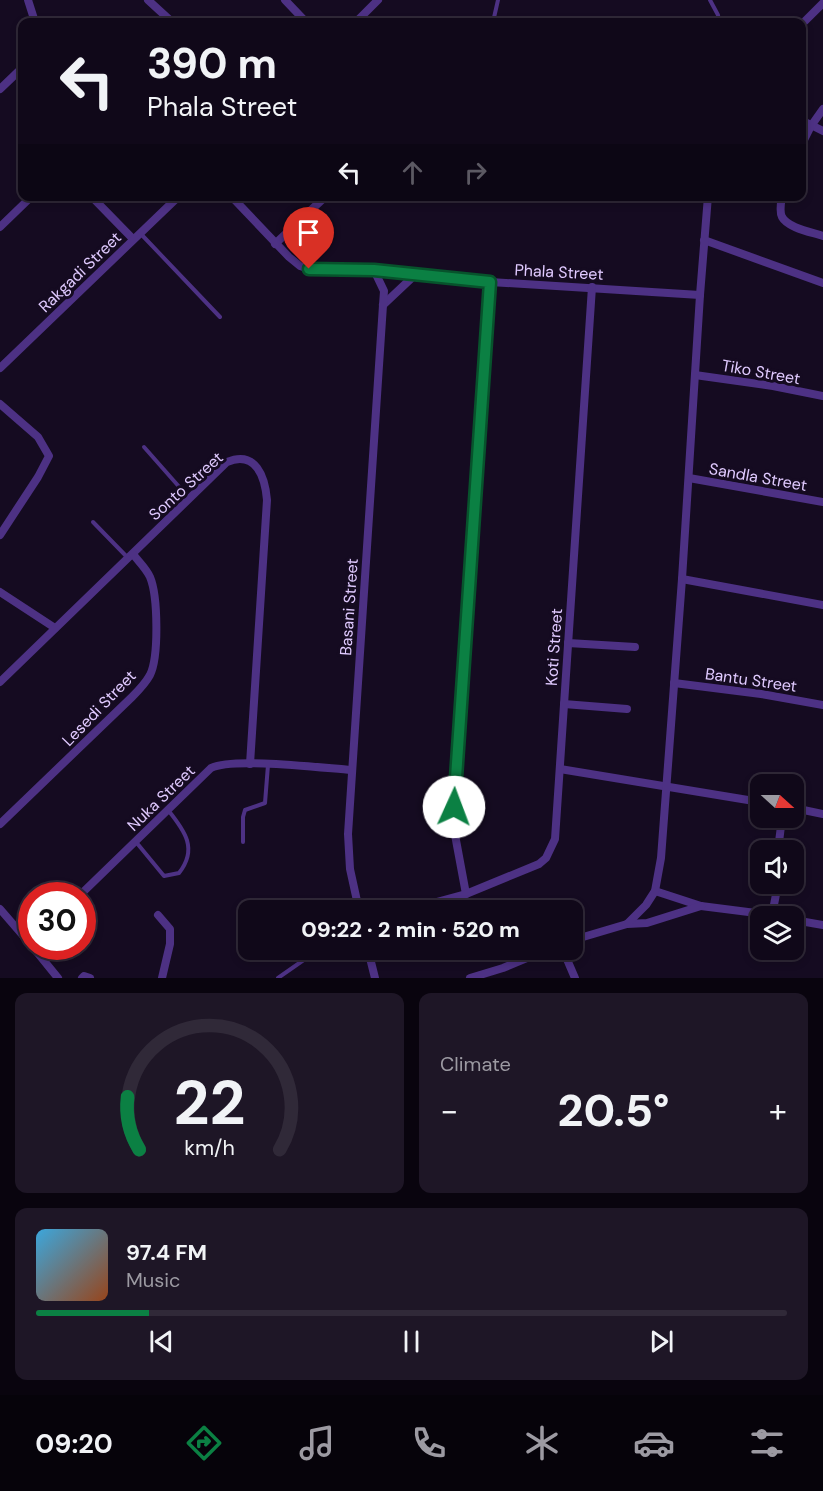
<!DOCTYPE html>
<html lang="en">
<head>
<meta charset="utf-8">
<style>
	body { margin:0; font-family:"DM Sans",sans-serif; background:#1e1626; color:#f1f3f6; height:100vh; display:flex; flex-direction:column; font-size:22px; white-space:nowrap }
	* { box-sizing:border-box; margin:0 }
	p { font-size:20px; color:#9c9aa2 }
	.icon { flex:none; width:33px; height:33px; fill:none; stroke:currentColor; stroke-width:2; stroke-linecap:round; stroke-linejoin:round }
	.map { position:relative; height:978px; overflow:hidden }
	.side { display:flex; flex-direction:column; gap:15px; padding:15px; background:#09040e; flex:1 }
	.side>* { flex:none }
	.hud { position:absolute; left:18px; top:18px; width:788px; height:183px; border-radius:12px; box-shadow:0 3px 9px #0003,0 0 0 2px #302938; background:#100819; color:#f1f3f6; overflow:hidden }
	.needle { width:39px; rotate:111deg }
	.buttons { position:absolute; left:750px; top:774px; display:grid; gap:12px }
	.buttons a { display:grid; place-items:center; width:54px; height:54px; border-radius:12px; background:#100819; box-shadow:0 3px 9px #0003,0 0 0 2px #302938; font-size:30px }
	.speed { position:absolute; left:18px; top:882px; display:flex; gap:12px; font-size:30px; font-weight:700; text-align:center }
	.speed>* { display:grid; place-content:center; width:78px; height:78px; border-radius:50%; background:#100819; box-shadow:0 3px 9px #0003,0 0 0 2px #302938; line-height:1 }
	.speed .limit { border:9px solid #d22; background:#fff; color:#111 }
	.pin { position:absolute; display:grid; place-items:center; width:51px; height:51px; color:#fff; margin:-62px -26px; border-radius:50% 50% 50% 0; rotate:-45deg; box-shadow:0 0 6px #0007 }
	.pin .icon { rotate:45deg }
	.me { position:absolute; width:66px; margin:-33px; rotate:2deg; stroke-linejoin:round; filter:drop-shadow(0 0 4px #0008) }
	.turn { display:flex; align-items:center; gap:21px; height:126px; padding:0 30px; font-size:27px }
	.turn .icon { width:78px; height:78px; stroke-width:2.5 }
	.turn b { display:block; font-size:42px; line-height:51px }
	.lanes { display:flex; align-items:center; height:57px; padding:0 30px; background:#0003; justify-content:center; gap:30px; direction:ltr }
	.lanes .off { opacity:.35 }
	.big { font-size:45px; font-weight:800; line-height:1.1 }
	.side .card { flex:1; display:flex; flex-direction:column; justify-content:center; gap:9px; min-width:0; padding:0 21px; border-radius:12px; background:#1e1626 }
	.side .dial { align-items:center; gap:0 }
	.dial svg { height:156px; overflow:visible; fill:none; stroke:#302938; stroke-width:7; stroke-linecap:round; text-anchor:middle }
	.dial text { fill:#f1f3f6; stroke:none }
	.song { display:flex; align-items:center; gap:18px }
	.cover { width:72px; height:72px; border-radius:9px; background:linear-gradient(135deg,hsl(200 70% 55%),hsl(20 70% 35%)) }
	.played { height:6px; border-radius:3px; background:linear-gradient(90deg,#0b8043 15%,#302938 15%) }
	.keys { display:flex; justify-content:space-around; direction:ltr }
	.heat { display:flex; justify-content:space-between; align-items:center; font-size:33px; direction:ltr }
	.side .tiles { flex:1; display:grid; gap:15px; grid-template-columns:1fr 1fr }
	.card:last-child { grid-column:span 2 }
	.trip { position:absolute; left:238px; top:900px; width:345px; height:60px; border-radius:12px; background:#100819; box-shadow:0 3px 9px #0003,0 0 0 2px #302938; font-weight:800; line-height:60px; text-align:center }
	.tabs { display:flex; height:96px; justify-content:space-around; align-items:center; background:#06030a; color:#9c9aa2 }
	.tabs .icon { width:42px; height:42px }
	.tabs .active { color:#0b8043 }
	.tabs b { font-size:27px; color:#f1f3f6 }
	.map>svg:first-child { display:block }
	.lines { fill:none; stroke-linecap:round; stroke-linejoin:round }
	.lane { stroke:#4d3184; stroke-width:4 }
	.street { stroke:#4d3184; stroke-width:8 }
	.route-casing { stroke:#07532c; stroke-width:15 }
	.route { stroke:#0b8043; stroke-width:10 }
	.labels { text-anchor:middle; dominant-baseline:central; stroke-width:6; stroke-linejoin:round; paint-order:stroke }
	.street-label { font-size:16px; fill:#e0caff; stroke:#150b21 }
</style>
</head>
<body>
<div class="map">
<svg width="823" height="978" viewBox="0 0 823 978">
	<rect width="100%" height="100%" fill="#150b21"/>
	<g class="lines">
		<g class="lane">
			<path d="M710,0L718,15L719,22"/>
			<path d="M493,22L498,0"/>
			<path d="M140,233L220,317"/>
			<path d="M144,447L189,498"/>
			<path d="M93,522L128,558"/>
			<path d="M136,842L164,876L179,873C198,849 185,831 168,810"/>
			<path d="M243,842V817L245,810L265,803L268,765"/>
			<path d="M278,978L318,950"/>
		</g>
		<g class="street">
			<path d="M28,0L35,22"/>
			<path d="M148,0L172,22"/>
			<path d="M285,0L306,22"/>
			<path d="M356,22L378,0"/>
			<path d="M801,25L823,3"/>
			<path d="M0,89L22,68"/>
			<path d="M801,120L823,131"/>
			<path d="M801,146L811,126L823,109"/>
			<path d="M91,196L133,239"/>
			<path d="M231,196L289,257L300,266L309,269L374,270L490,282L700,295"/>
			<path d="M782,196C781,203 779,211 782,217C788,228 811,232 823,236"/>
			<path d="M0,227L32,196"/>
			<path d="M704,240L823,283"/>
			<path d="M275,244L326,196"/>
			<path d="M383,305L417,273"/>
			<path d="M0,368L179,196"/>
			<path d="M695,375L773,386L823,396"/>
			<path d="M0,404L38,437L49,456L38,477L0,535"/>
			<path d="M689,478L823,502"/>
			<path d="M682,579L823,605"/>
			<path d="M0,592L55,628"/>
			<path d="M568,643L635,647"/>
			<path d="M0,682L227,462C256,450 265,477 267,500L250,764"/>
			<path d="M674,683L761,694L823,705"/>
			<path d="M564,704L627,709"/>
			<path d="M560,769L760,802"/>
			<path d="M794,808L823,814"/>
			<path d="M0,824L132,697C138,691 145,684 150,675C159,657 158,596 150,577C146,568 138,561 133,554"/>
			<path d="M778,850L782,818"/>
			<path d="M655,891L701,906L779,916"/>
			<path d="M466,894L453,824L454,789L490,282"/>
			<path d="M79,896L211,768C232,757 323,768 351,770"/>
			<path d="M0,909L32,946"/>
			<path d="M359,910L350,869L348,834L383,305L384,291L374,270"/>
			<path d="M407,910L466,894L539,864L546,858L555,839L592,287"/>
			<path d="M158,915L170,929V944L162,978"/>
			<path d="M772,915L778,884"/>
			<path d="M794,920L823,925"/>
			<path d="M627,924L647,923L701,906"/>
			<path d="M573,940L627,924L646,905L655,891L661,858L682,579L700,295L708,196"/>
			<path d="M32,946L58,978"/>
			<path d="M368,950L375,978"/>
			<path d="M563,950L575,978"/>
			<path d="M82,978L84,976L90,978"/>
			<path d="M470,978L503,968L546,950"/>
		</g>
	</g>
	<g class="lines">
		<g class="route-casing">
			<path id="route" d="M309,269L374,270L490,282L454,807"/>
		</g>
		<use href="#route" class="route"/>
	</g>
	<g class="labels">
		<g class="street-label">
			<text transform="translate(80 272) rotate(-44)">Rakgadi Street</text>
			<text transform="translate(559 272) rotate(3)">Phala Street</text>
			<text transform="translate(761 372) rotate(10)">Tiko Street</text>
			<text transform="translate(758 477) rotate(10)">Sandla Street</text>
			<text transform="translate(186 486) rotate(-42)">Sonto Street</text>
			<text transform="translate(349 607) rotate(-86)">Basani Street</text>
			<text transform="translate(554 647) rotate(-86)">Koti Street</text>
			<text transform="translate(751 680) rotate(8)">Bantu Street</text>
			<text transform="translate(99 708) rotate(-46)">Lesedi Street</text>
			<text transform="translate(161 798) rotate(-44)">Nuka Street</text>
		</g>
	</g>
</svg>
<div class="buttons">
<a><svg class="needle" viewBox="-14 -14 28 28"><path d="M0-13l5 13h-10z" fill="#e53935"/><path d="M0 13l5-13h-10z" fill="#9c9aa2"/></svg></a>
<a><svg class="icon" aria-label="sound" viewBox="0 0 24 24"><path d="M4 9h4l5-4v14l-5-4H4zM17 9q2 3 0 6"/></svg></a>
<a><svg class="icon" aria-label="layers" viewBox="0 0 24 24"><path d="M12 4l9 5-9 5-9-5zM3 14l9 5 9-5"/></svg></a>
</div>
<div class="speed"><div class="limit">30</div></div>
<div class="pin" style="left:309px;top:269px;background:#d93025"><svg class="icon" aria-label="arrive" viewBox="0 0 24 24"><path d="M6 21V4h12l-3 4 3 4H6"/></svg></div>
<svg class="me" style="left:454px;top:807px" viewBox="-20 -20 40 40"><circle r="19" fill="#fff"/><path d="M0-13L10 11 0 6-10 11z" fill="#0b8043"/></svg>
<div class="trip">09:22 · 2 min · 520 m</div>
<div class="hud">
<div class="turn"><svg class="icon" aria-label="left" viewBox="0 0 24 24"><path d="M17 20v-9H6M10 6l-5 5 5 5"/></svg><div><b>390 m</b>Phala Street</div></div>
<div class="lanes"><svg class="icon" aria-label="left" viewBox="0 0 24 24"><path d="M17 20v-9H6M10 6l-5 5 5 5"/></svg><svg class="icon off" aria-label="ahead" viewBox="0 0 24 24"><path d="M12 20V5M6 11l6-6 6 6"/></svg><svg class="icon off" aria-label="right" viewBox="0 0 24 24"><path d="M7 20v-9h11M14 6l5 5-5 5"/></svg></div>
</div>
</div>
<section class="side">
<div class="tiles">
<div class="card dial"><svg viewBox="0 0 100 80">
<path d="M14 69A42 42 0 1 1 86 69"/>
<path d="M14 69A42 42 0 0 1 8 42" stroke="#0b8043"/>
<text x="50" y="56" font-size="32" font-weight="700">22</text>
<text x="50" y="72" font-size="11">km/h</text>
</svg></div>
<div class="card"><p>Climate</p>
<div class="heat"><a>−</a><b class="big">20.5°</b><a>+</a></div>
</div>
<div class="card">
<div class="song"><i class="cover"></i><div><b>97.4 FM</b><p>Music</p></div></div>
<div class="played"></div>
<div class="keys"><svg class="icon" aria-label="previous" viewBox="0 0 24 24"><path d="M18 5L8 12l10 7zM5 5v14"/></svg><svg class="icon" aria-label="pause" viewBox="0 0 24 24"><path d="M8 5v14M16 5v14"/></svg><svg class="icon" aria-label="next" viewBox="0 0 24 24"><path d="M6 5l10 7-10 7zM19 5v14"/></svg></div>
</div>
</div>
</section>
<nav class="tabs">
<b>09:20</b>
<svg class="icon active" aria-label="directions" viewBox="0 0 24 24"><path d="M12 3l9 9-9 9-9-9zM9 14v-3h6M13 9l2 2-2 2"/></svg>
<svg class="icon" aria-label="music" viewBox="0 0 24 24"><path d="M9 18V5l10-2v13"/><circle cx="6" cy="18" r="3"/><circle cx="16" cy="16" r="3"/></svg>
<svg class="icon" aria-label="phone" viewBox="0 0 24 24"><path d="M5 4h4l2 5-3 2q2 4 5 5l2-3 5 2v4C11 20 4 13 5 4z"/></svg>
<svg class="icon" aria-label="climate" viewBox="0 0 24 24"><path d="M12 3v18M4 7l16 10M4 17L20 7"/></svg>
<svg class="icon" aria-label="car" viewBox="0 0 24 24"><path d="M5 17H2v-5l4-1 3-4h7l3 4 3 1v5h-3M9 17h6M6 11h13"/><circle cx="7" cy="17" r="2"/><circle cx="17" cy="17" r="2"/></svg>
<svg class="icon" aria-label="filters" viewBox="0 0 24 24"><path d="M4 7h16M4 17h16"/><circle cx="9" cy="7" r="2"/><circle cx="15" cy="17" r="2"/></svg>
</nav>
</body>
</html>
